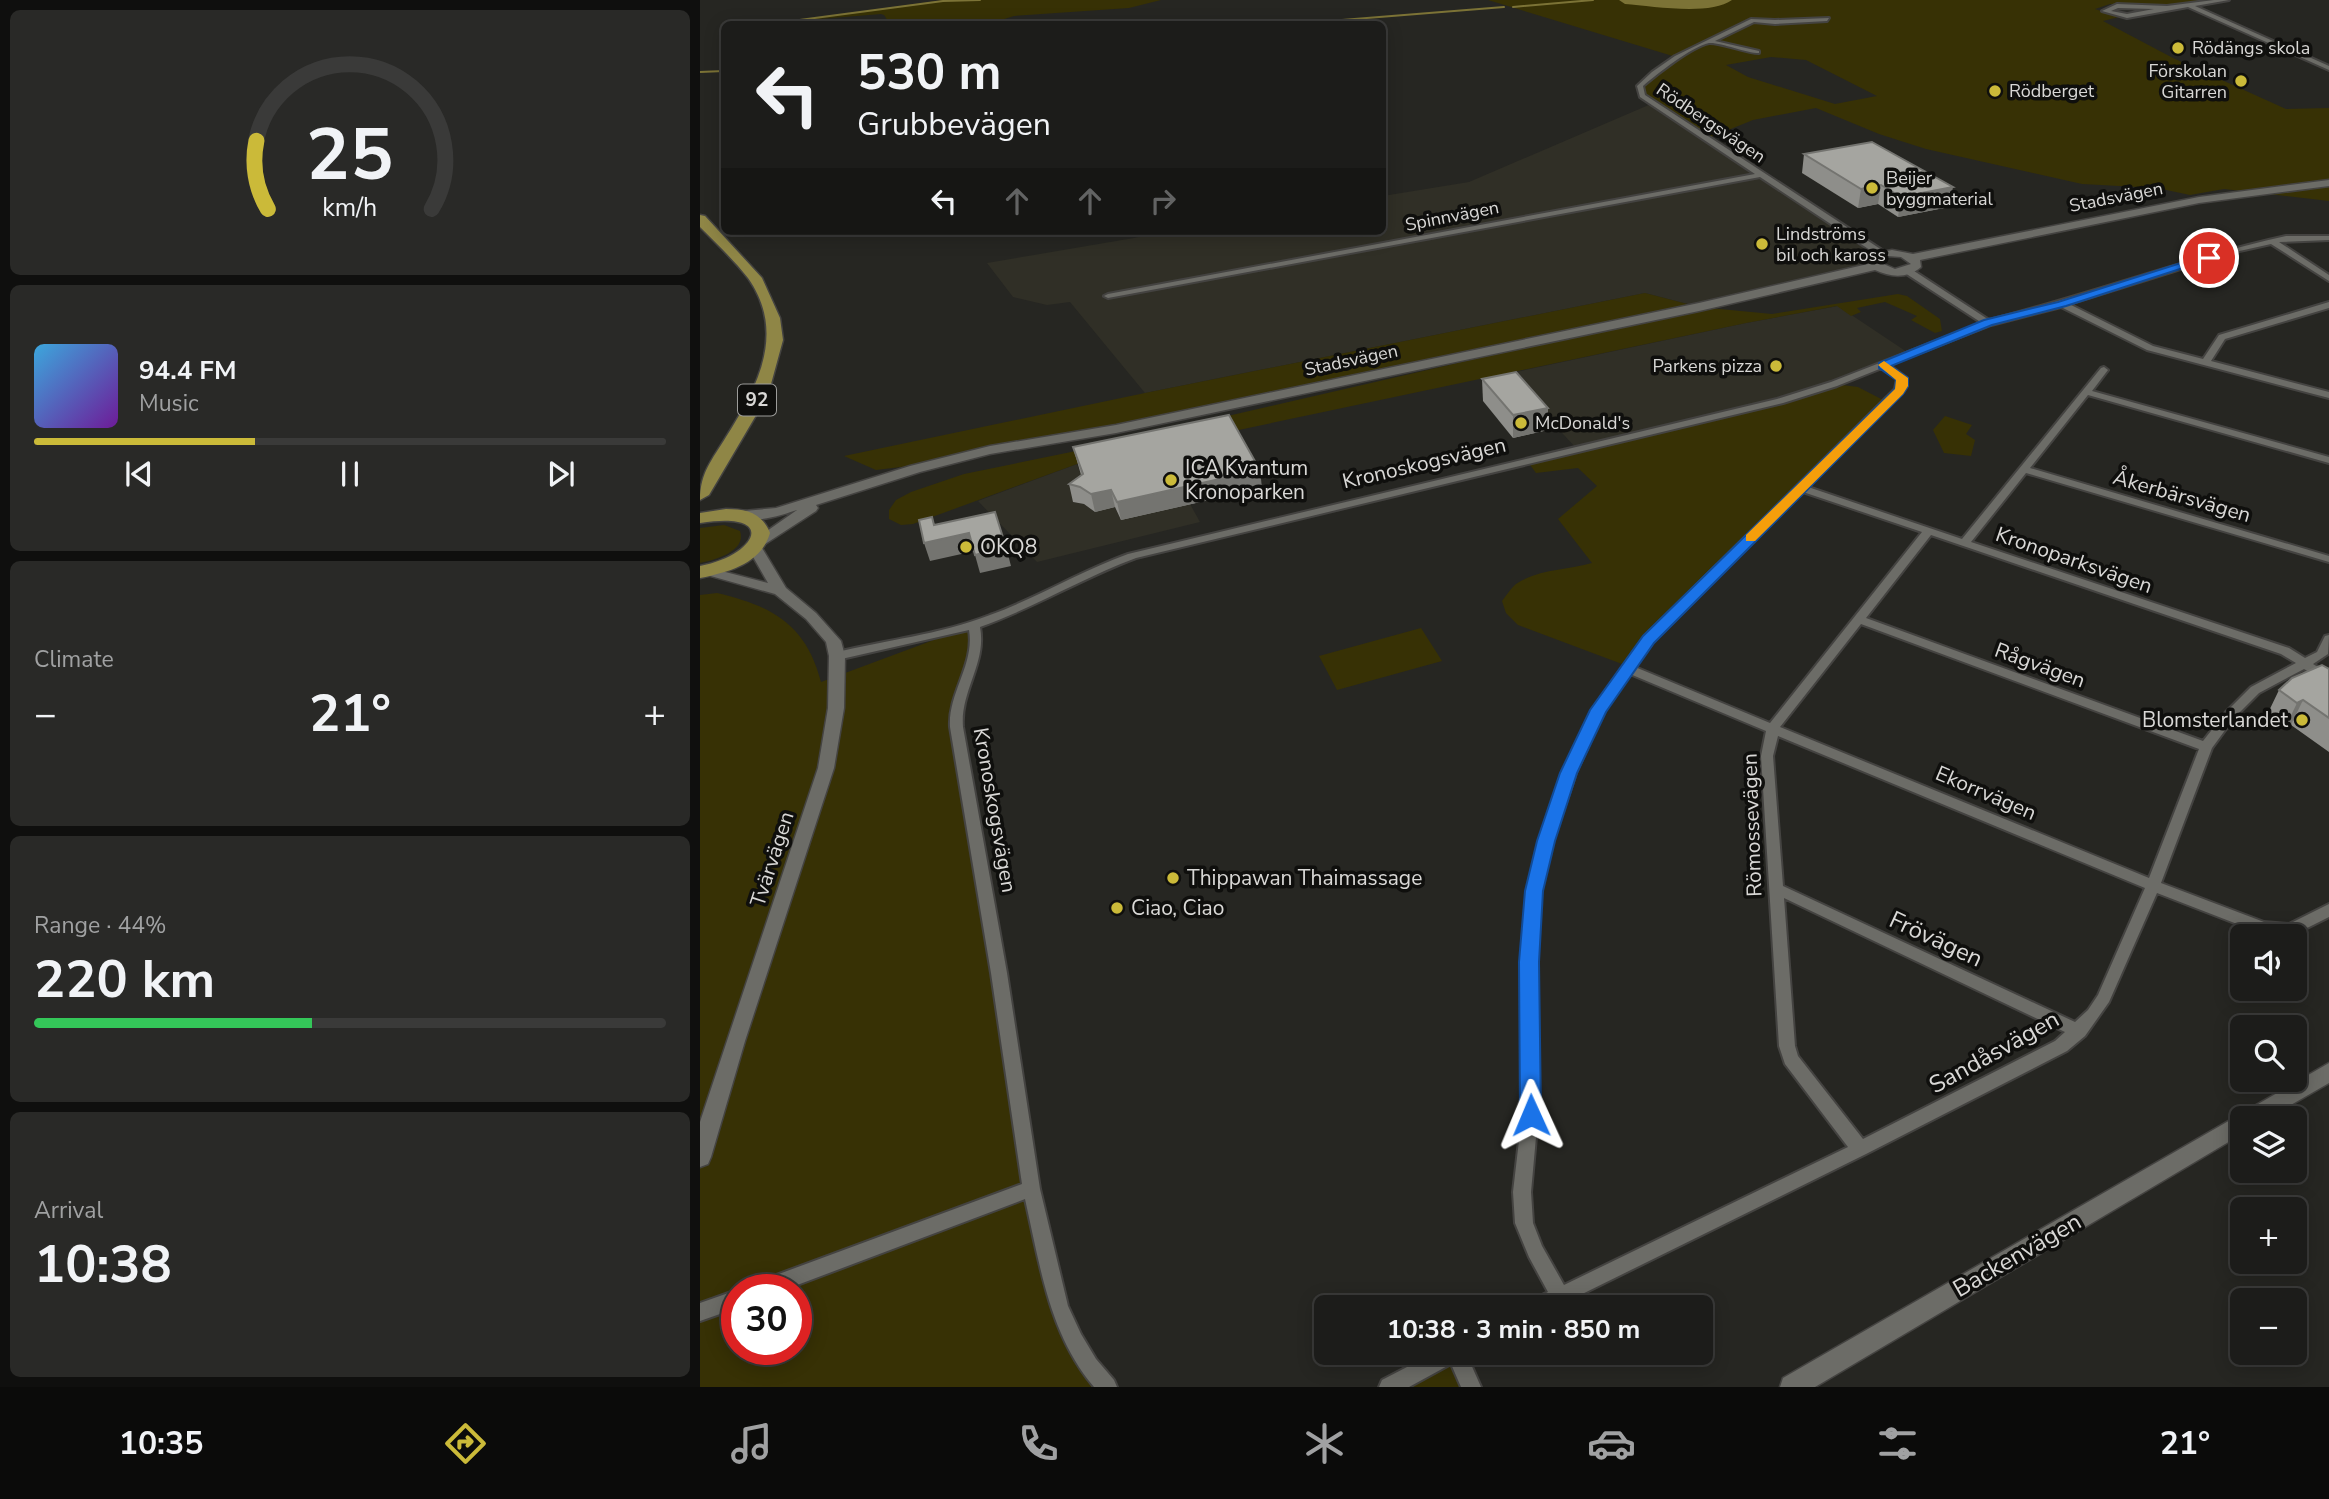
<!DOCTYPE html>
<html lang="en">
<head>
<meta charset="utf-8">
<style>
	body { margin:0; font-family:"Nunito Sans",sans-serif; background:#292927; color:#f1f3f6; height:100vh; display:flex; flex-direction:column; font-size:26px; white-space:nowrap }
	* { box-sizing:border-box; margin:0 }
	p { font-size:23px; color:#a0a1a2 }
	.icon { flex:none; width:38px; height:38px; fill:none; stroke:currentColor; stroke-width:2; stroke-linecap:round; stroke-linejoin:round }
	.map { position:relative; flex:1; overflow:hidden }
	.details { display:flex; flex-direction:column; gap:10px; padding:10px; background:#0f0f0e; width:700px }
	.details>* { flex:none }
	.top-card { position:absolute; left:21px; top:21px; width:665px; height:214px; border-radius:10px; box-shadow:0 4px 18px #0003,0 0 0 2px #3a3a39; background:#1c1c1a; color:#f1f3f6; overflow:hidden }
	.fabs { position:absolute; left:1530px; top:924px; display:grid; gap:14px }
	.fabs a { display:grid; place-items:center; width:77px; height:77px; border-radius:10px; background:#1c1c1a; box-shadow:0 4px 18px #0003,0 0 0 2px #3a3a39; font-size:35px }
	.speed { position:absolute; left:21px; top:1274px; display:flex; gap:14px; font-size:35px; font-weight:700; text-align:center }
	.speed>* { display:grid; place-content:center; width:91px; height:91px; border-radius:50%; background:#1c1c1a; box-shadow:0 4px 18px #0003,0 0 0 2px #3a3a39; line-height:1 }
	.speed .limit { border:10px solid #d22; background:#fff; color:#111 }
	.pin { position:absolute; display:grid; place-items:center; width:60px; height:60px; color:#fff; margin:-30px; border:4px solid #fff; border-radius:50%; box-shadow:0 2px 7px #0007 }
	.me { position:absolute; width:77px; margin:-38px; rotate:359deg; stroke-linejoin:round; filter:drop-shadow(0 0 5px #0008) }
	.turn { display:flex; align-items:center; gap:24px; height:147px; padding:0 21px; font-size:32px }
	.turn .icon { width:91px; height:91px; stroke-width:2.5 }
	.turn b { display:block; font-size:49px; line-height:60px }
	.lanes { display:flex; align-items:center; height:66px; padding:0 21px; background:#0003; justify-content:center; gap:35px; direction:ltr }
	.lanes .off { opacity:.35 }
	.big { font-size:52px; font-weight:700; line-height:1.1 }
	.details .tile { flex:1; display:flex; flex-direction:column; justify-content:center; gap:10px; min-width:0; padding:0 24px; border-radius:10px; background:#292927 }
	.details .dial { align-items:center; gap:0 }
	.dial svg { height:182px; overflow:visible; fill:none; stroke:#3a3a39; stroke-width:7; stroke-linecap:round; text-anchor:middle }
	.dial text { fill:#f1f3f6; stroke:none }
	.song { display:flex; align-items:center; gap:21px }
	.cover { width:84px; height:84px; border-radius:10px; background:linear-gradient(135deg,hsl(200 70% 55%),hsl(280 70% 35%)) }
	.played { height:7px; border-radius:4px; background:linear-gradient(90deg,#cbba39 35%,#3a3a39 35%) }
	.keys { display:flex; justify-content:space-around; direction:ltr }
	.heat { display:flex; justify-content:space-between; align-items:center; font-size:38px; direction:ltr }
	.charge { height:10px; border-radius:5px; background:linear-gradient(90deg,#34c759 44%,#3a3a39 0) }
	.trip { position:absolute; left:614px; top:1295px; width:399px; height:70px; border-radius:10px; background:#1c1c1a; box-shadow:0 4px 18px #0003,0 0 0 2px #3a3a39; font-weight:700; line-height:70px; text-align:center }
	.tabs { display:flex; height:112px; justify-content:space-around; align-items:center; background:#0b0b0a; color:#a0a1a2 }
	.tabs .icon { width:49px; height:49px }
	.tabs .current { color:#cbba39 }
	.tabs b { font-size:32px; color:#f1f3f6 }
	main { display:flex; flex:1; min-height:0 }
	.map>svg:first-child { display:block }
	.built { fill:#302f26 }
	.green { fill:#373105; fill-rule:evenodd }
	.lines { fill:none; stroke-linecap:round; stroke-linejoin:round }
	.stream { stroke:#7c7336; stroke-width:2 }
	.river { fill:#7c7336; fill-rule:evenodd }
	.minor-casing { stroke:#444341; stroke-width:4 }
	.tertiary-casing { stroke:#444341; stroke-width:3 }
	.secondary-casing { stroke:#444341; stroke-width:3 }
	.trunk-casing { stroke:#444341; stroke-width:3 }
	.minor { fill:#6c6c67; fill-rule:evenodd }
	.tertiary { fill:#6c6c67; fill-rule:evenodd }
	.secondary { fill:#6c6c67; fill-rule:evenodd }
	.trunk { fill:#8f8646; fill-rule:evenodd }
	.wall { fill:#8e8e8a }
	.shaded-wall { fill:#747470 }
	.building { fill:#a5a5a0; stroke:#747470; stroke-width:2 }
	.route { fill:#1a73e8; stroke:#114b97; stroke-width:2 }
	.slow { fill:#f59e0b }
	.poi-dot { fill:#cbba39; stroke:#0f0f0d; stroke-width:2.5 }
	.labels { text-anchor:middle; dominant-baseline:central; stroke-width:7; stroke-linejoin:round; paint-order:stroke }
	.far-poi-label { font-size:18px; fill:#d9d8d6; stroke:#0f0f0d; text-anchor:start }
	.far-street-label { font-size:18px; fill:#d9d8d6; stroke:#0f0f0d }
	.shield { fill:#0f0f0d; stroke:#9c9c9a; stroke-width:2 }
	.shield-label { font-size:19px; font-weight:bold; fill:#d9d8d6 }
	.street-label { font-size:21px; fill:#d9d8d6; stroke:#0f0f0d }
	.poi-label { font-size:21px; fill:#d9d8d6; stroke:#0f0f0d; text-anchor:start }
	.near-street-label { font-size:24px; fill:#d9d8d6; stroke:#0f0f0d }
</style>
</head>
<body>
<main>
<section class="details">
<div class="tile dial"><svg viewBox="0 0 100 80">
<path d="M14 69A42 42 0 1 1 86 69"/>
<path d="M14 69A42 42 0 0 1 9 39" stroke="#cbba39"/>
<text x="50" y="56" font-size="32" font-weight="700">25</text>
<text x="50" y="72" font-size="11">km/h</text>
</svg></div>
<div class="tile">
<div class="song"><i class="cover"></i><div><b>94.4 FM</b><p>Music</p></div></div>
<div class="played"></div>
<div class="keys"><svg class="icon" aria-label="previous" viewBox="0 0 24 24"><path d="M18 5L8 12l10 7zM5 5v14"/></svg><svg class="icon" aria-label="pause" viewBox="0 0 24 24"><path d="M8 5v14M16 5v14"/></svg><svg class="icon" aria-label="next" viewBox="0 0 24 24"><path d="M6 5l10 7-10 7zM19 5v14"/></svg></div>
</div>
<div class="tile"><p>Climate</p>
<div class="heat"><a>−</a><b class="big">21°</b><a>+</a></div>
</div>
<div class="tile"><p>Range · 44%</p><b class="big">220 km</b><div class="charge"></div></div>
<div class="tile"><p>Arrival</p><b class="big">10:38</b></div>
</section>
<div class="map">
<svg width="1629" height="1387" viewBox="0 0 1629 1387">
	<rect width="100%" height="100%" fill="#262622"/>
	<g class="built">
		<path d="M951,104L1182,254L1176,266L999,307L945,293L445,393L370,302L347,305L313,297L287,263L475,231H682L683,196L769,182Z"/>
		<path d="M1138,306L1210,354L1109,393L878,450L807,374L1046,323Z"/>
		<path d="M377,464L387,491L373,502L384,504L395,512L415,507L421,520L490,504L500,522L337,562L278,501Z"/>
	</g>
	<g class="green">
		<path d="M243,0H461L429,8L314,16L301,20L299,24H190L184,15L181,14L95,21Z"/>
		<path d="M788,0H1515L1463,8L1410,4L1395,9L1419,17L1403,21L1473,58L1586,109L1629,108V201L1524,189L1490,195L1457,188L1382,184L1226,149L1179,134L1116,108L1053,120L1006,139L942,96L940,86L976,57ZM1071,57L1106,60L1177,96L1135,104L1048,77L1026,65Z"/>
		<path d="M945,293L999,307L1072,314L1198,294L1207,296L1240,319L1242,331L1235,333L1211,320L1217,316L1185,302L1157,308L1161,312L1151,316L1137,306L1046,323L377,464L213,524L201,525L189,519V510L196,500L211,492L264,474L376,451L953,318L416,429L209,466L176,470L144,456L445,393Z"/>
		<path d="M1134,384L1158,387L1187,402L922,664L818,625L806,613L802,601C806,596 811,588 816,584C838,569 868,570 892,563L858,519L897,486L878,468L836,473L828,462L1080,401Z"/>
		<path d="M1245,416L1272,425L1266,434L1275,440L1271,456L1244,453L1233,430Z"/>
		<path d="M24,525L40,531C47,551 15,560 0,563V528Z"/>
		<path d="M17,593C72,606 106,624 121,682L274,625L277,635L256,713L359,1307L407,1387H0V595ZM37,1290H96V1349H37Z"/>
		<path d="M721,628L742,661L637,690L619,656Z"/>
		<path d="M753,1353H756L771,1387H689Z"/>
	</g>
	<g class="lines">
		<g class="stream">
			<path d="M813,7L893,0"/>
			<path d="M92,21L243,1L280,0"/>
			<path d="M592,24L804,7"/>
			<path d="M0,72L24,71"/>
		</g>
		<path class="river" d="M919,0H1032C1010,16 952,6 925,4Z"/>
		<g class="minor-casing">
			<g id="minor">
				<path d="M1514,0H1529L1495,6L1629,66V70L1488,7L1427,18L1402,11L1417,4L1467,6ZM1418,8L1454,9L1427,14L1411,11Z"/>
				<path d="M1129,18L1127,21L1075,24L1054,22L1015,41L1059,51V53C1046,53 1020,42 1009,43C991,47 957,74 943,86L945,95L1185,252V256H1179L1060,177L408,298L404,296L408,294L1055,174L940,97L937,86L952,72L975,56L1051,19L1075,20Z"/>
				<path d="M1586,236H1629V240L1579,242L1629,275V281L1571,244L1535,252L1369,304L1453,346L1503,359L1519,335L1629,302V308L1525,339L1511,361L1629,392V398L1447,350L1361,307L1291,325L1189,365L1207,378V386L1204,391L1108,487L1262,539L1401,368L1404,367L1408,370L1392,391L1629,457V463L1388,395L1330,468L1629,556V562L1326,473L1271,542L1589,648L1605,658L1617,652L1625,636L1629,635L1628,654L1613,664L1629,674V683L1604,669L1559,693L1534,718L1512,748L1461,883L1564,922L1589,924L1629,904V917L1591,936L1563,934L1457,893L1409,1002L1385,1036L1367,1051L1166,1154L866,1302L856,1307H828L830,1301L848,1292L829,1257L815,1223L813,1192L822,1115V962L827,891L839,841L862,773L892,710L945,636L1195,389L1197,379L1182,368L1137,386L1083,403L436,558C382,578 334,608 280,627C287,663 260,691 263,727L307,973L340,1189L368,1306L381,1334L396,1359L414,1380L417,1387H394C349,1334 340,1265 325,1199L84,1290H51L54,1284L60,1281L322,1184L291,973L250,727C248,693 275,664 269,630L137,660L131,656L133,653C185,640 239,635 290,615C337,598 381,571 428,554L1077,399L1131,382L1282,323L1205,273V269H1211L1289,320C1389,295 1486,258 1586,236ZM1103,492L1222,532L1070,723L935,667L953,642ZM1231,535L1581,654L1596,663L1551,687L1526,712L1503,741L1166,618ZM1161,624L1499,749L1449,878L1080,727ZM930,674L1066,731L1061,756L1079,1046L1085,1064L1148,1147L864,1285L842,1246L833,1223L831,1192L838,1115L836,962L841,891L853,841L876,773L904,711ZM1078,736L1445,888L1398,995L1388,1010L1375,1022L1083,886L1073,756ZM1084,898L1365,1032L1355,1041L1163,1139L1098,1056L1095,1046Z"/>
				<path d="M37,1290V1308L0,1321V1303Z"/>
				<path d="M734,1353H766L781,1387H761L751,1364L709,1387H679L682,1380Z"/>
			</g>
		</g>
		<g class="tertiary-casing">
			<g id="tertiary">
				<path d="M55,544L62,548L86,588L116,613L141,641L145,656L144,708L134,768L45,1041L11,1157L8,1164L0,1167V1122L118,768L128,708L129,656L126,642L106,619L75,594L0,573L1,568L6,567L68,583L48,548Z"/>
				<path d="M1629,1063V1083L1568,1118H1542V1134L1115,1387H1080L1083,1378Z"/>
			</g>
		</g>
		<g class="secondary-casing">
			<path id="secondary" d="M1629,180V186L1499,203L1220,260L1221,267C1207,279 1190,277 1175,270L999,311L416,433L290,454L220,472L116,505L118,508L116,511L59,548L51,543L54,540L97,510C82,515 49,526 37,515L44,511L76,508L210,466L290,446L416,425L999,303L1168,264L1173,254L1192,250L1213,254L1499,197ZM1188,256L1201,257L1211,264L1195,269L1179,262L1181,258Z"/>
		</g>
		<g class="trunk-casing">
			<g id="trunk">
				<path d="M0,215L5,216L62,278L80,318L83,340L68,395L9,495L0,500C0,473 12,460 26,437C57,388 87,333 48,278C34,260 16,243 0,227Z"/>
				<path d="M26,509C47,509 62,513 70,533C61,564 28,572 0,578V566C56,556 80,510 0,523V513Z"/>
			</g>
		</g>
		<use href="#minor" class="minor"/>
		<use href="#tertiary" class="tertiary"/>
		<use href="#secondary" class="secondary"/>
		<use href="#trunk" class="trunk"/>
	</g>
	<g class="wall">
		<path d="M1104,154L1249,207L1198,217L1178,204L1158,208L1102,173Z"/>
		<path d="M782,379L848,408V430L813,438L783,401Z"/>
		<path d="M373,447L562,488L421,520L415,507L395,512L384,504L373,502L369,484L381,475Z"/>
		<path d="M1629,669V752L1591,725L1585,728L1567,715L1579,690Z"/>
	</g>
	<g class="shaded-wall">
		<path d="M1181,185L1178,204L1158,208L1161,189Z"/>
		<path d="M1253,187L1249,207L1198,217L1201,197Z"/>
		<path d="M848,408V430L813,438V415Z"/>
		<path d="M560,470L562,488L421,520L417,502Z"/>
		<path d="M411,490L415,507L395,512L391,494Z"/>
		<path d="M269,533L275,551L230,561L224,543Z"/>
		<path d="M306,547L311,566L280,573L275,555Z"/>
		<path d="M1603,700L1591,725L1585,728L1597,703Z"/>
	</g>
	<g class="building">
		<path d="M1172,142L1253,187L1201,197L1181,185L1161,189L1104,154Z"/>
		<path d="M816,372L848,408L813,415L782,379Z"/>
		<path d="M529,415L560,470L417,502L411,490L391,494L380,487L369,484L383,474L373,447Z"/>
		<path d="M295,512L306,547L275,555L269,533L224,543L219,520L232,517L234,525Z"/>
		<path d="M1622,665L1629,669V718L1603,700L1597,703L1579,690L1592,678Z"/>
	</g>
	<path class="route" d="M1506,255L1514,258L1366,306L1292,325L1191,366L1208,378V386L1203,394L954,643L906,712L877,773L855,841L843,891L839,962L841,1115L838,1122L831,1125L823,1122L820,1115L819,962L825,891L837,841L860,773L890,710L943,636L1195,389L1196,380L1179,368V363L1284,320L1358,302Z"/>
	<path class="slow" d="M1184,361L1208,378V386L1203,394L1055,541H1046V535L1195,389L1196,380L1178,365Z"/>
	<g class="poi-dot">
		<circle cx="1478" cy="48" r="7"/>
		<circle cx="1541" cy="81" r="7"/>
		<circle cx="1295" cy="91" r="7"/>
		<circle cx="1172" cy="188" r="7"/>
		<circle cx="1062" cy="244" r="7"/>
		<circle cx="1076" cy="366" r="7"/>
		<circle cx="821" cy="423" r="7"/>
		<circle cx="471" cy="480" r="7"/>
		<circle cx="266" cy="547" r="7"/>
		<circle cx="1602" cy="720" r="7"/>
		<circle cx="473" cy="878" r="7"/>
		<circle cx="417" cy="908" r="7"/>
	</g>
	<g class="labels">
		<g class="far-poi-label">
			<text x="1492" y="48">Rödängs skola</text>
			<text x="1527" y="71" text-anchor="end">Förskolan<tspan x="1527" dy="21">Gitarren</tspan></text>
			<text x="1309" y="91">Rödberget</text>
			<text x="1186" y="178">Beijer<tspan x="1186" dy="21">byggmaterial</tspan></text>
			<text x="1076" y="234">Lindströms<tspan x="1076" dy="21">bil och kaross</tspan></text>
			<text x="1062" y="366" text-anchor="end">Parkens pizza</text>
			<text x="835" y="423">McDonald's</text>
		</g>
		<g class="far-street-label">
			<text transform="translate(1011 123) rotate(34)">Rödbergsvägen</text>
			<text transform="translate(1416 197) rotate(-11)">Stadsvägen</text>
			<text transform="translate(752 216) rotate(-11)">Spinnvägen</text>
			<text transform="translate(651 360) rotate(-12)">Stadsvägen</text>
		</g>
		<rect class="shield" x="38" y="384.5" width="38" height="31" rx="5"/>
		<g class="shield-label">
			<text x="57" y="400">92</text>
		</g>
		<g class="street-label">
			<text transform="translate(724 463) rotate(-13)">Kronoskogsvägen</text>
			<text transform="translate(1482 496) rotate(16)">Åkerbärsvägen</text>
			<text transform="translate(1374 560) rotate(19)">Kronoparksvägen</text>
			<text transform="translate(1340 665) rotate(20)">Rågvägen</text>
			<text transform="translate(1286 793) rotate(23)">Ekorrvägen</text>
			<text transform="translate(295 810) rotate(80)">Kronoskogsvägen</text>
			<text transform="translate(1052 825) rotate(-92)">Römossevägen</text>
			<text transform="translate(72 859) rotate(-72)">Tvärvägen</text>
		</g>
		<g class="poi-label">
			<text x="485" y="468">ICA Kvantum<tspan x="485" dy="24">Kronoparken</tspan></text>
			<text x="280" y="547">OKQ8</text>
			<text x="1588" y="720" text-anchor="end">Blomsterlandet</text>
			<text x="487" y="878">Thippawan Thaimassage</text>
			<text x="431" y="908">Ciao, Ciao</text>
		</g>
		<g class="near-street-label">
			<text transform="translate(1236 939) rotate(25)">Frövägen</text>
			<text transform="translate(1294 1052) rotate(-29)">Sandåsvägen</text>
			<text transform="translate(1317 1255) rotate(-30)">Backenvägen</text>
		</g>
	</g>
</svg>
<div class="fabs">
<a><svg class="icon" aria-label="sound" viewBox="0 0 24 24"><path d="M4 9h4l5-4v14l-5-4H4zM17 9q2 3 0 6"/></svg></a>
<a><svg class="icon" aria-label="search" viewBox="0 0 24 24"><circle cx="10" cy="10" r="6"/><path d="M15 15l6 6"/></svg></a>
<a><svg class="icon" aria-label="layers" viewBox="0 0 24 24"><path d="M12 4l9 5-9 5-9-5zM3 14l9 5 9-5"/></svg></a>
<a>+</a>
<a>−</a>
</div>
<div class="speed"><div class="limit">30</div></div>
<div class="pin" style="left:1509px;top:258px;background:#d93025"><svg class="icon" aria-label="arrive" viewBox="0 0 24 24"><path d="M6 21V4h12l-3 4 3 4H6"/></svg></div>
<svg class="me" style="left:831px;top:1115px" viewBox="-20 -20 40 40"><path d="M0-17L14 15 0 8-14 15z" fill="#1a73e8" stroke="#fff" stroke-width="4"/></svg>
<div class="trip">10:38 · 3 min · 850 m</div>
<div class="top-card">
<div class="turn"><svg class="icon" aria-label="left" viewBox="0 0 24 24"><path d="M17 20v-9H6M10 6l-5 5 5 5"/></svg><div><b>530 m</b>Grubbevägen</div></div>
<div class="lanes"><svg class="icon" aria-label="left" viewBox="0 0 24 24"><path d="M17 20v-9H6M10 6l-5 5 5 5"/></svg><svg class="icon off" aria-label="ahead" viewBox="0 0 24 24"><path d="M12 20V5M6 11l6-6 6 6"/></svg><svg class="icon off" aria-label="ahead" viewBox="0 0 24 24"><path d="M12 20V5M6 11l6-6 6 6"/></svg><svg class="icon off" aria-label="right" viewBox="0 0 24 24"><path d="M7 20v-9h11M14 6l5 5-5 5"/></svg></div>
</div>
</div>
</main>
<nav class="tabs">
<b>10:35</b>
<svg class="icon current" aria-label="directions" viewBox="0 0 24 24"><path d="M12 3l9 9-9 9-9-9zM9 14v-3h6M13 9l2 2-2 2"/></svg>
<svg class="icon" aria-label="music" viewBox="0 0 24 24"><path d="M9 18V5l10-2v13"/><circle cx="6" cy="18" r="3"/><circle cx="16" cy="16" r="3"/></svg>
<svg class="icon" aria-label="phone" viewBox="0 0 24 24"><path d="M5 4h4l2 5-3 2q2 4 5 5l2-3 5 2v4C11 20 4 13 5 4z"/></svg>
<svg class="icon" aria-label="climate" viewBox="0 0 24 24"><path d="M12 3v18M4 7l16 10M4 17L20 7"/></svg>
<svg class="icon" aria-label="car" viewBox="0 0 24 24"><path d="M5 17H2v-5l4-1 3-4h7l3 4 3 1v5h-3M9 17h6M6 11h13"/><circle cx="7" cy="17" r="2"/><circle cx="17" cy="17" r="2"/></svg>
<svg class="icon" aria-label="filters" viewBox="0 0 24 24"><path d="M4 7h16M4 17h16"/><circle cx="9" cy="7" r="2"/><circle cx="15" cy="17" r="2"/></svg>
<b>21°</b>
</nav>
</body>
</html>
